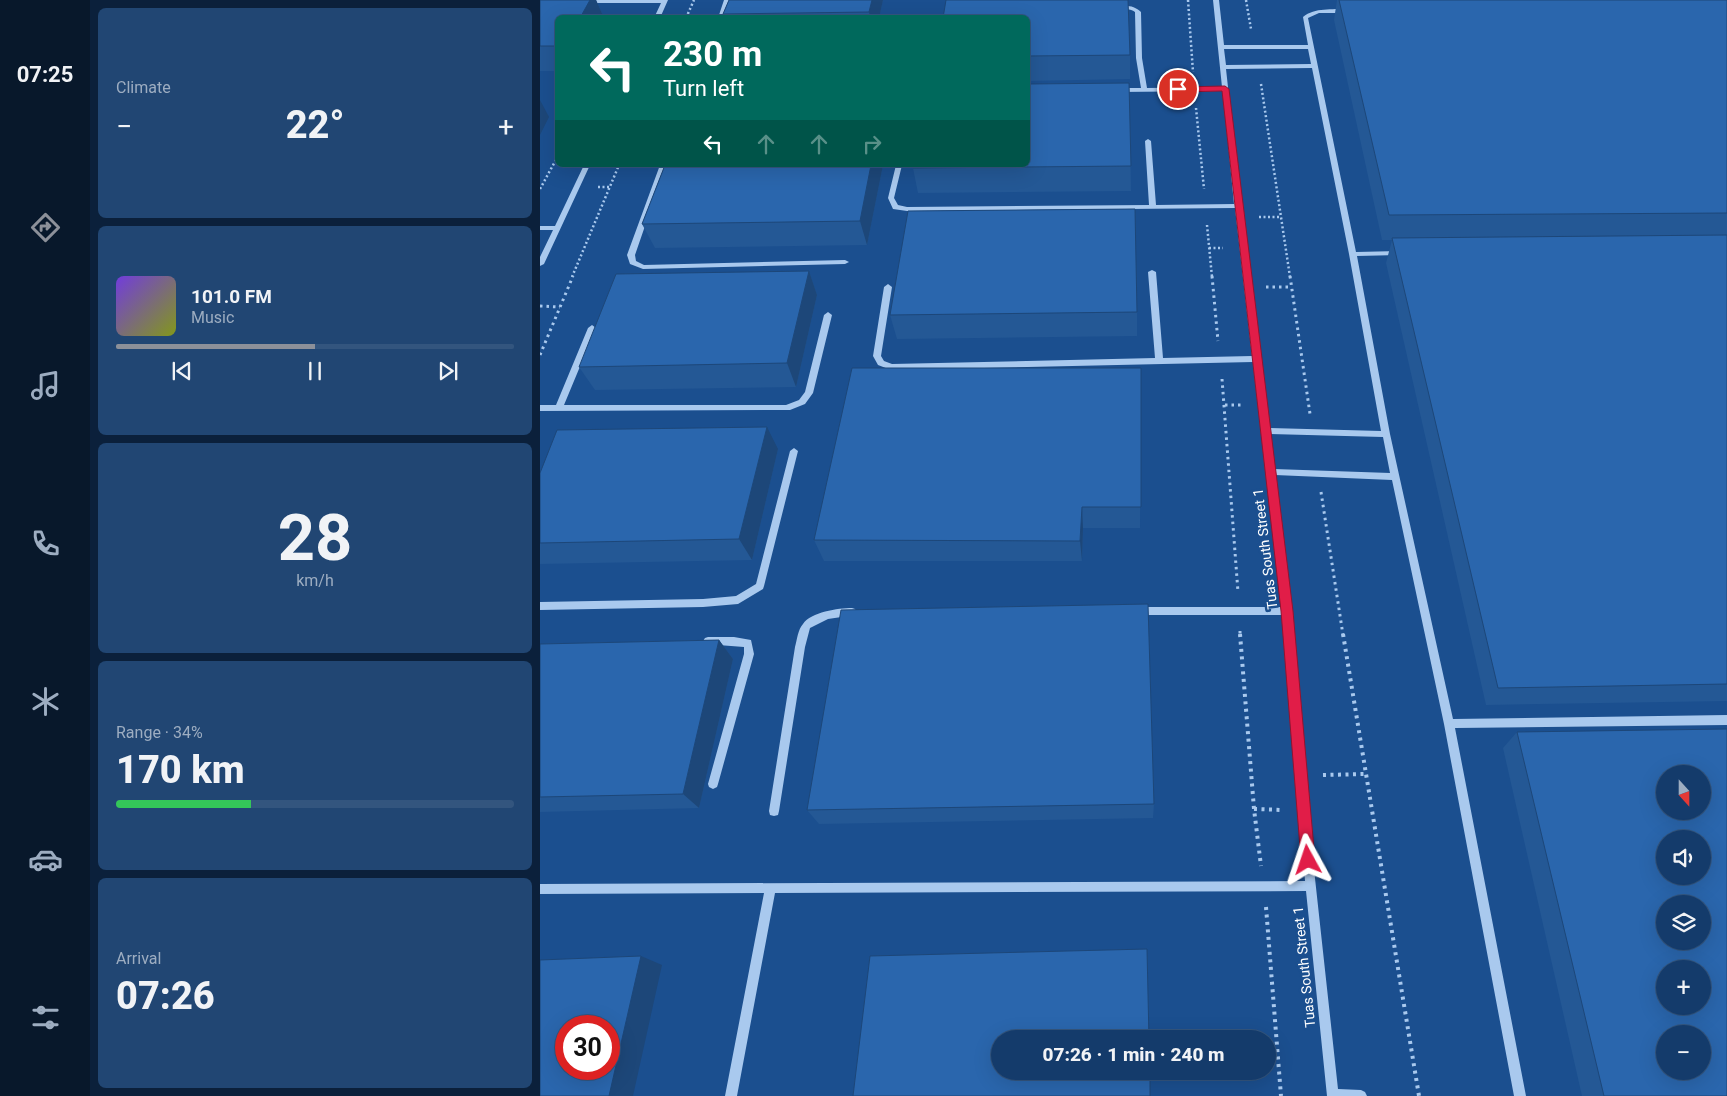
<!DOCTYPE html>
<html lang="en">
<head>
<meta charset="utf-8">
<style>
	body { margin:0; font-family:Roboto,sans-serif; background:#214673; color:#f1f3f6; height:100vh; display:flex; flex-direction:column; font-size:19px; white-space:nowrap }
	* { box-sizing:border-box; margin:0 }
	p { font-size:16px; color:#9dadc1 }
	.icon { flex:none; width:28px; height:28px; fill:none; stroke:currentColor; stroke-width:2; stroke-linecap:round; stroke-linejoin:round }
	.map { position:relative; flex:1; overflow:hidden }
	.panel { display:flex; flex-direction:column; gap:8px; padding:8px; background:#0b203b; width:450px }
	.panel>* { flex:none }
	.guide { position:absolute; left:15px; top:15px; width:475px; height:152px; border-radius:8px; box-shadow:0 5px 20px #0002,0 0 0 1px #33557e; background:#00695c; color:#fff; overflow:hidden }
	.needle { width:32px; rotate:159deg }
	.fabs { position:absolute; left:1116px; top:765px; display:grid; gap:10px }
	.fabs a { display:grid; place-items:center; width:55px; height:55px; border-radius:50%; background:#143b6b; box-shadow:0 5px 20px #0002,0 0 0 1px #33557e; font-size:25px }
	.speed { position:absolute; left:15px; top:1015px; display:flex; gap:10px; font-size:25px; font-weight:700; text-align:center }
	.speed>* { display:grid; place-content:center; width:65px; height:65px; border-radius:50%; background:#143b6b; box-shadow:0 5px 20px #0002,0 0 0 1px #33557e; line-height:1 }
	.speed .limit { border:8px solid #d22; background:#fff; color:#111 }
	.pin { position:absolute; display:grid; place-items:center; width:42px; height:42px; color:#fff; margin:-21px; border:2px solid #fff; border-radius:50%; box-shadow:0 1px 5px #0007 }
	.me { position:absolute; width:55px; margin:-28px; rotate:355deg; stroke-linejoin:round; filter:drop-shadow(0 0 4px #0008) }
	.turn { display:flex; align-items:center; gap:18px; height:105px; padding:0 25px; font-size:22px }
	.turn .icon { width:65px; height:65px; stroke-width:2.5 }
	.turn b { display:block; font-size:35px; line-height:42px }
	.lanes { display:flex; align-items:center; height:48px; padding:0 25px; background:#0003; justify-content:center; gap:25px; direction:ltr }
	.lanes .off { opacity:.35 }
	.big { font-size:38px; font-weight:800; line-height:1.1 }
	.panel .card { flex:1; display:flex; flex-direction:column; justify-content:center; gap:8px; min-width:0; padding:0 18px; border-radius:8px; background:#214673 }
	.panel .dial { align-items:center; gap:0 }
	.dial b { font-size:65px; line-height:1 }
	.song { display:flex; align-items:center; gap:15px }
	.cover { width:60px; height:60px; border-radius:8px; background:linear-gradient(135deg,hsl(260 70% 55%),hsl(70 70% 35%)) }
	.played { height:5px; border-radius:2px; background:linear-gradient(90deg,#8c9099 50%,#33557e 50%) }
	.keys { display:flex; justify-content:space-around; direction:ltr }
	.heat { display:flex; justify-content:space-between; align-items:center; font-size:28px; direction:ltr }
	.charge { height:8px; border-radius:4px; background:linear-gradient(90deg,#34c759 34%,#33557e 0) }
	.trip { position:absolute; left:451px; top:1030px; width:285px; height:50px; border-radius:25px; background:#143b6b; box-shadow:0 5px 20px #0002,0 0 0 1px #33557e; font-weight:800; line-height:50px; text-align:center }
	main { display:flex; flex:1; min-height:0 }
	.dock { display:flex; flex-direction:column; width:90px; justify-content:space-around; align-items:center; background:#08182b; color:#9dadc1 }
	.dock .icon { width:35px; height:35px }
	.dock .current { color:#8c9099 }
	.dock b { font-size:22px; color:#f1f3f6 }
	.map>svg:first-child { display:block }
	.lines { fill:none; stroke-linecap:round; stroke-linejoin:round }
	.path-far2 { stroke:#a9c9ee; stroke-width:2.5; stroke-dasharray:2 2.5; stroke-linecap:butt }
	.path-far1 { stroke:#a9c9ee; stroke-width:3; stroke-dasharray:2.5 4; stroke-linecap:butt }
	.path { stroke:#a9c9ee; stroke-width:4; stroke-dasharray:3 4.5; stroke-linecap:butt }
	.minor { fill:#a9c9ee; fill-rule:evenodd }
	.wall { fill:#245895 }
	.shaded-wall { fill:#1d4779 }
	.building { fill:#2a66ad; stroke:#1d4779; fill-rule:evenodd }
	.route { fill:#e11d48; stroke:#92132f }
	.labels { text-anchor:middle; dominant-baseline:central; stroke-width:5; stroke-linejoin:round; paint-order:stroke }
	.street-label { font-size:14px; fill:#fff; stroke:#1b4f8f }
</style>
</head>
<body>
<main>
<nav class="dock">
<b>07:25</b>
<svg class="icon current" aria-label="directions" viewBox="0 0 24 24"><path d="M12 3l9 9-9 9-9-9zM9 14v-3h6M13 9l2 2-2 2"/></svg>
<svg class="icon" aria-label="music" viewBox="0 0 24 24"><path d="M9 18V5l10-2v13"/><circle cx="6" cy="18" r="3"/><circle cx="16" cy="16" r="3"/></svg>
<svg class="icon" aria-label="phone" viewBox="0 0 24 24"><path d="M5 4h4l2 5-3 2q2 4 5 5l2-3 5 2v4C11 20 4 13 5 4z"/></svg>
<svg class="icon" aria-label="climate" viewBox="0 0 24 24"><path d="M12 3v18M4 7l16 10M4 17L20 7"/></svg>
<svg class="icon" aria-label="car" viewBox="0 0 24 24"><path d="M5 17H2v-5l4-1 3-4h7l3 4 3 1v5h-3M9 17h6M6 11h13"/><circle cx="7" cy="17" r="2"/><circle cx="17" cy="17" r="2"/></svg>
<svg class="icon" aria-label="filters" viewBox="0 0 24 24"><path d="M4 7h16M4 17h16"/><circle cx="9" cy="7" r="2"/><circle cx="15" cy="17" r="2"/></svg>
</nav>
<section class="panel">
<div class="card"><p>Climate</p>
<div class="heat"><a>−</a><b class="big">22°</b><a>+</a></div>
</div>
<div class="card">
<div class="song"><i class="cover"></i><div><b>101.0 FM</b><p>Music</p></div></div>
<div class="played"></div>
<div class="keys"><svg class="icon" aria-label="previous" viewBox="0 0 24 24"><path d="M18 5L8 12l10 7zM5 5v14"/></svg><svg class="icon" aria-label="pause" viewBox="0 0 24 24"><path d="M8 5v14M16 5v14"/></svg><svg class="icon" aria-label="next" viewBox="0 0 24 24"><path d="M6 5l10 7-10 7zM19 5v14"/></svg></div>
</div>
<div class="card dial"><b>28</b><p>km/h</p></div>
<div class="card"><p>Range · 34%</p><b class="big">170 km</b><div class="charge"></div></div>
<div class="card"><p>Arrival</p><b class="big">07:26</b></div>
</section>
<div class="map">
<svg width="1187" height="1096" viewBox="0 0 1187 1096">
	<rect width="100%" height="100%" fill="#1b4f8f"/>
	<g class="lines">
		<g class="path-far2">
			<path d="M648,0L653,72"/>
			<path d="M706,0L711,29"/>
			<path d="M146,18L154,0"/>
			<path d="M721,84L750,277"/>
			<path d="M656,108L664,189"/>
			<path d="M58,187H70"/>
			<path d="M0,189L18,156"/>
			<path d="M719,217H741"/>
			<path d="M667,225L672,277"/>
			<path d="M669,248H683"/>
			<path d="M32,277L79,165"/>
		</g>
		<g class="path-far1">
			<path d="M672,276L678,341"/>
			<path d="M750,276L770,414"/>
			<path d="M726,287H751"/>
			<path d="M0,306L20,307"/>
			<path d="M0,355L33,276"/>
			<path d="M682,379L698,592"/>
			<path d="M685,405H702"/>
			<path d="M781,492L803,635"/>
			<path d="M700,631V635"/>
		</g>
		<g class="path">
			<path d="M700,634L714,809L721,866"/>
			<path d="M803,634L879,1096"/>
			<path d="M783,775L825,774"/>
			<path d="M714,809L743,810"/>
			<path d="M726,907L741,1096"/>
		</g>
		<g class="minor">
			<path d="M43,0H128L120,18H114L121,3H45L43,2Z"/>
			<path d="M184,0H190L184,18H178Z"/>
			<path d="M673,0H679L684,45H768L763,17C775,7 792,10 807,9L810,11L807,13H779L768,18L816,252L859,251L863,253L859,255L817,256L850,434L913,719L1187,715V725L915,728L986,1096H974L904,724L852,480L735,475L752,611L773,860L798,1089L821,1090L825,1092L827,1096H787L766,891L235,893L197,1096H185L224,893L0,894V884L765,881L743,615H598L595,614L593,611L595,608L598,607H742L713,362L351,370L338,365L333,356L344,287L348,284L352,287L341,356L344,361L352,364L615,358L608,272L612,270L616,272L623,358L712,356L695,208L367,211L353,209L348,198L356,165H362L354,198L358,205L367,207L609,205L605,141L608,139L611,141L616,205L694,204L683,91L578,92L575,90L578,88H601L596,58L595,12C589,7 581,12 575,8C583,4 594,5 601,12L602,58L607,88L682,87ZM684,49H768L771,64L686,65ZM772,68L809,254L841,431L729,428L701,206L686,69ZM730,434L843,437L850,473L734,469Z"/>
			<path d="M44,165H50L4,264L0,266V257L13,230H0V226H15Z"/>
			<path d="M120,165H126L95,255L96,261L104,265L305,260L309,262L305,264L103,269L90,264L87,255Z"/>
			<path d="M288,312L292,315L273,393L265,404L250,410L0,411V405H16L48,328L52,325L56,328L24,405H246L259,400L265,392L284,315Z"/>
			<path d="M254,448L258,451L224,586L223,589L198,604L163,607L0,610V602L163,599L196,596L216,584L250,451Z"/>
			<path d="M312,608L315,609L317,612L315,615L288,619L270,628L265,647L239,811L238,815L234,816L230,815L229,811L255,647C257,640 258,629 263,624C271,612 298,608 312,608Z"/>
			<path d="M168,637H194L211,640L214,654L178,784L177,787L173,789L169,787L168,784L204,654V647L165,644L163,641L165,638Z"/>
		</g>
	</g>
	<g class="wall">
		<path d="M0,0H56L64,18H18V71H0Z"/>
		<path d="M189,0H343L339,18H185L183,14Z"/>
		<path d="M797,0H1187V701L946,705L846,263L852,240H842L794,20Z"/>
		<path d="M488,18L590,55V79L488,81Z"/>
		<path d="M589,83L591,191L378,193L373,168Z"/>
		<path d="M125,165H343L327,245L115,248L102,224Z"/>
		<path d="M269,271L277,295L256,387L55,390L39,367Z"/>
		<path d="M597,312V336L357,339L350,315Z"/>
		<path d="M601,368L600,528H543L542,561H284L274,540Z"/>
		<path d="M238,449L212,560L0,564V473Z"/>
		<path d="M179,640L193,659L159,808L0,812V644Z"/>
		<path d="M977,732L1187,1096H1042L963,748Z"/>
		<path d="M614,804L613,818L279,824L267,810Z"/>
	</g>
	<g class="shaded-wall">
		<path d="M50,0H56L64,18H40Z"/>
		<path d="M332,0H343L339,18H330L329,12Z"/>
		<path d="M0,100L9,117L0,135Z"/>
		<path d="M331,165H343L327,245L320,221Z"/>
		<path d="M269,271L277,295L256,387L247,363Z"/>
		<path d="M227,427L238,449L212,560L199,539Z"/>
		<path d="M542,507L543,528L542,561L540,541Z"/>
		<path d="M179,640L193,659L159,808L143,794Z"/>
		<path d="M101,956L122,965L93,1096H69Z"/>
	</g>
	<g class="building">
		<path d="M0,0H50L40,18H18V46H0Z"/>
		<path d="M189,0H332L329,12L183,14Z"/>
		<path d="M406,0H588L590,55L488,56V18H403Z"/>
		<path d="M799,0H1187V213L849,215Z"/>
		<path d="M589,83L591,166L373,168L374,165H488V84Z"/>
		<path d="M125,165H331L320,221L102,224Z"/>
		<path d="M595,209L597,312L350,315L368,211Z"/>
		<path d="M1187,235V684L958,688L852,238Z"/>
		<path d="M269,271L247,363L39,367L76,274Z"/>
		<path d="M312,368H601V507H542L540,541L274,540Z"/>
		<path d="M227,427L199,539L0,543V473L17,430Z"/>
		<path d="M608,604L614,804L267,810L301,610Z"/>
		<path d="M179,640L143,794L0,797V644Z"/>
		<path d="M1187,729V1096H1064L977,732ZM1125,774H1162V811H1125ZM1125,839H1162V876H1125ZM1125,904H1162V941H1125ZM1125,969H1162V1006H1125ZM1125,1034H1162V1071H1125Z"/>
		<path d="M607,949L609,1039H460V1071H610V1096H313L330,956Z"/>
		<path d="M101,956L69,1096H0V960ZM26,1026H69V1069H26Z"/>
	</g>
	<path class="route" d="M685,86L689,89L753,611L775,860L773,865L768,867L763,865L761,860L741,611L682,91L638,92L634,89L638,87Z"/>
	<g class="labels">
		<g class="street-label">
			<text transform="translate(725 549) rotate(-97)">Tuas South Street 1</text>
			<text transform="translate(764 967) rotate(-96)">Tuas South Street 1</text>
		</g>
	</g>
</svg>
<div class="fabs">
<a><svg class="needle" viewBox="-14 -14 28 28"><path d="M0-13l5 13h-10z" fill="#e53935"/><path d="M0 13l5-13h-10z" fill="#9dadc1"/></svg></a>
<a><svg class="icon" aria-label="sound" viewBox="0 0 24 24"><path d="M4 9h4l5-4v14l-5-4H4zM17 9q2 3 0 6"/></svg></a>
<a><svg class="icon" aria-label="layers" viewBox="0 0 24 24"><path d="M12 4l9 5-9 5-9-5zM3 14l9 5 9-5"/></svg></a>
<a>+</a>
<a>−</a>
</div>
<div class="speed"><div class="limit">30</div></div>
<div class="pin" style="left:638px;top:89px;background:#d93025"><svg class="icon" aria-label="arrive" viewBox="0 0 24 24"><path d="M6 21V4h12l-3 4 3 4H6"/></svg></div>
<svg class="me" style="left:768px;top:860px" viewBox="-20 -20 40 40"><path d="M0-17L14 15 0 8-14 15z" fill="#e11d48" stroke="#fff" stroke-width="4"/></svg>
<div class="trip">07:26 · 1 min · 240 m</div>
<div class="guide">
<div class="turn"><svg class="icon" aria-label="left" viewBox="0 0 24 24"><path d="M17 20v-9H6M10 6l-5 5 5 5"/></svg><div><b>230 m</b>Turn left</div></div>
<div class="lanes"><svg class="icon" aria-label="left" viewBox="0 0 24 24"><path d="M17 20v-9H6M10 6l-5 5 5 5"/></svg><svg class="icon off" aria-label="ahead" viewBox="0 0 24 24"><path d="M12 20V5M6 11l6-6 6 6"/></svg><svg class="icon off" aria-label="ahead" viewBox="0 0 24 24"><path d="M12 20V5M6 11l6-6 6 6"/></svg><svg class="icon off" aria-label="right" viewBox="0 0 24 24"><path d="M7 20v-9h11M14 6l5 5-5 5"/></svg></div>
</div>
</div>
</main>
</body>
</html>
